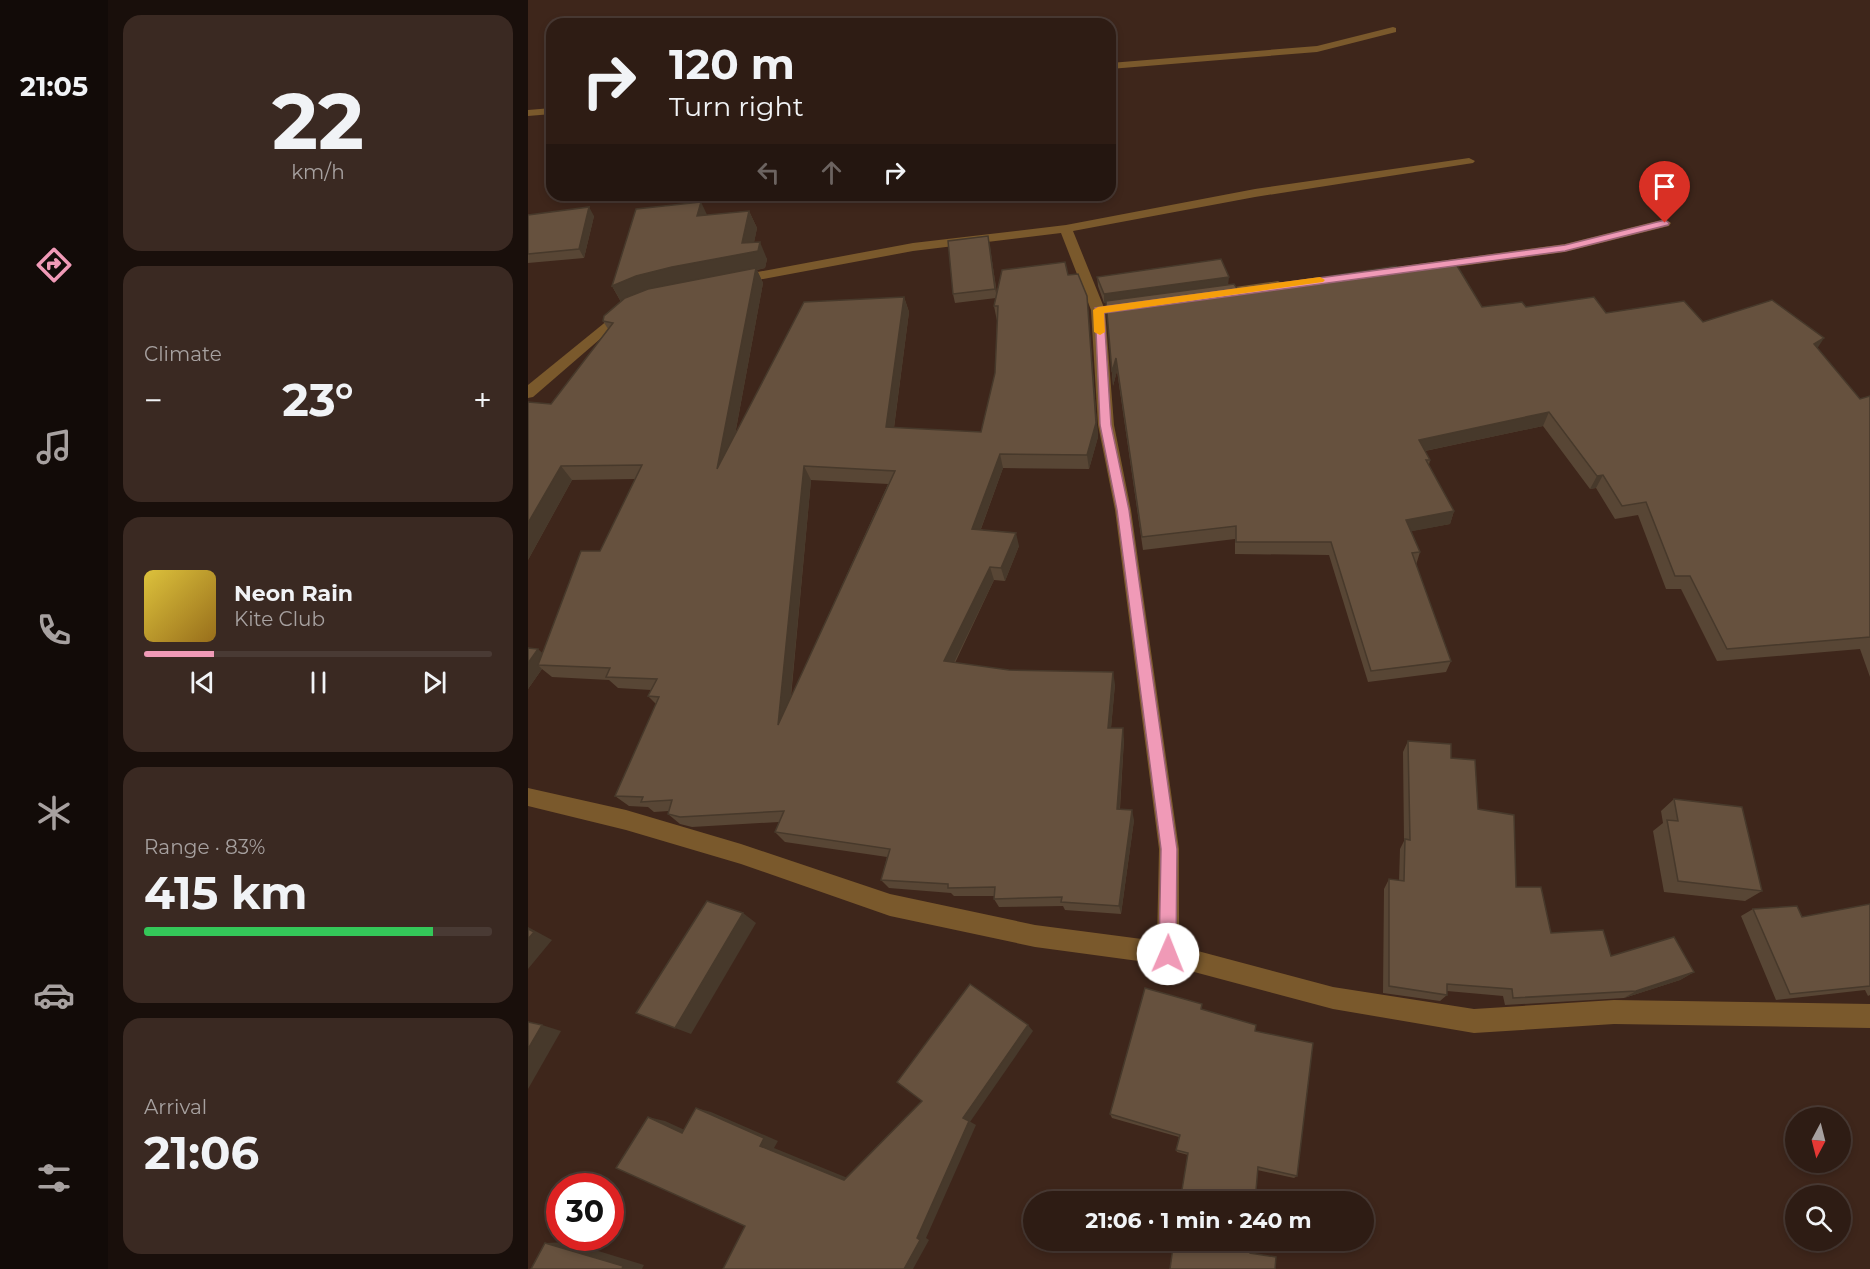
<!DOCTYPE html>
<html lang="en">
<head>
<meta charset="utf-8">
<style>
	body { margin:0; font-family:Montserrat,sans-serif; background:#3a2922; color:#f1f3f6; height:100vh; display:flex; flex-direction:column; font-size:22px; white-space:nowrap }
	* { box-sizing:border-box; margin:0 }
	p { font-size:20px; color:#a7a1a0 }
	.icon { flex:none; width:33px; height:33px; fill:none; stroke:currentColor; stroke-width:2; stroke-linecap:round; stroke-linejoin:round }
	.map { position:relative; flex:1; overflow:hidden }
	.details { display:flex; flex-direction:column; gap:15px; padding:15px; background:#190f0b; width:420px }
	.details>* { flex:none }
	.top-card { position:absolute; left:18px; top:18px; width:570px; height:183px; border-radius:18px; box-shadow:0 3px 9px #0003,0 0 0 2px #493a34; background:#2e1c14; color:#f1f3f6; overflow:hidden }
	.needle { width:39px; rotate:187deg }
	.controls { position:absolute; left:1257px; top:1107px; display:grid; gap:12px }
	.controls a { display:grid; place-items:center; width:66px; height:66px; border-radius:50%; background:#2e1c14; box-shadow:0 3px 9px #0003,0 0 0 2px #493a34; font-size:30px }
	.speed { position:absolute; left:18px; top:1173px; display:flex; gap:12px; font-size:30px; font-weight:700; text-align:center }
	.speed>* { display:grid; place-content:center; width:78px; height:78px; border-radius:50%; background:#2e1c14; box-shadow:0 3px 9px #0003,0 0 0 2px #493a34; line-height:1 }
	.speed .limit { border:9px solid #d22; background:#fff; color:#111 }
	.pin { position:absolute; display:grid; place-items:center; width:51px; height:51px; color:#fff; margin:-62px -26px; border-radius:50% 50% 50% 0; rotate:-45deg; box-shadow:0 0 6px #0007 }
	.pin .icon { rotate:45deg }
	.me { position:absolute; width:66px; margin:-33px; rotate:1deg; stroke-linejoin:round; filter:drop-shadow(0 0 4px #0008) }
	.turn { display:flex; align-items:center; gap:21px; height:126px; padding:0 24px; font-size:27px }
	.turn .icon { width:78px; height:78px; stroke-width:2.5 }
	.turn b { display:block; font-size:42px; line-height:51px }
	.lanes { display:flex; align-items:center; height:57px; padding:0 24px; background:#0003; justify-content:center; gap:30px; direction:ltr }
	.lanes .off { opacity:.35 }
	.big { font-size:45px; font-weight:700; line-height:1.1 }
	.details .card { flex:1; display:flex; flex-direction:column; justify-content:center; gap:9px; min-width:0; padding:0 21px; border-radius:18px; background:#3a2922 }
	.details .dial { align-items:center; gap:0 }
	.dial b { font-size:78px; line-height:1 }
	.song { display:flex; align-items:center; gap:18px }
	.cover { width:72px; height:72px; border-radius:9px; background:linear-gradient(135deg,hsl(50 70% 55%),hsl(40 70% 35%)) }
	.played { height:6px; border-radius:3px; background:linear-gradient(90deg,#f09ab7 20%,#493a34 20%) }
	.keys { display:flex; justify-content:space-around; direction:ltr }
	.heat { display:flex; justify-content:space-between; align-items:center; font-size:33px; direction:ltr }
	.charge { height:9px; border-radius:4px; background:linear-gradient(90deg,#34c759 83%,#493a34 0) }
	.trip { position:absolute; left:495px; top:1191px; width:351px; height:60px; border-radius:30px; background:#2e1c14; box-shadow:0 3px 9px #0003,0 0 0 2px #493a34; font-weight:700; line-height:60px; text-align:center }
	main { display:flex; flex:1; min-height:0 }
	.dock { display:flex; flex-direction:column; width:108px; justify-content:space-around; align-items:center; background:#120b08; color:#a7a1a0 }
	.dock .icon { width:42px; height:42px }
	.dock .selected { color:#f09ab7 }
	.dock b { font-size:27px; color:#f1f3f6 }
	.map>svg:first-child { display:block }
	.lines { fill:none; stroke-linecap:round; stroke-linejoin:round }
	.minor { fill:#7a592c; fill-rule:evenodd }
	.wall { fill:#584635; fill-rule:evenodd }
	.shaded-wall { fill:#47392b }
	.building { fill:#66513e; stroke:#47392b; stroke-width:1.5; fill-rule:evenodd }
	.route { fill:#f09ab7; stroke:#9c6477; stroke-width:1.5 }
	.slow { fill:#f59e0b }
</style>
</head>
<body>
<main>
<nav class="dock">
<b>21:05</b>
<svg class="icon selected" aria-label="directions" viewBox="0 0 24 24"><path d="M12 3l9 9-9 9-9-9zM9 14v-3h6M13 9l2 2-2 2"/></svg>
<svg class="icon" aria-label="music" viewBox="0 0 24 24"><path d="M9 18V5l10-2v13"/><circle cx="6" cy="18" r="3"/><circle cx="16" cy="16" r="3"/></svg>
<svg class="icon" aria-label="phone" viewBox="0 0 24 24"><path d="M5 4h4l2 5-3 2q2 4 5 5l2-3 5 2v4C11 20 4 13 5 4z"/></svg>
<svg class="icon" aria-label="climate" viewBox="0 0 24 24"><path d="M12 3v18M4 7l16 10M4 17L20 7"/></svg>
<svg class="icon" aria-label="car" viewBox="0 0 24 24"><path d="M5 17H2v-5l4-1 3-4h7l3 4 3 1v5h-3M9 17h6M6 11h13"/><circle cx="7" cy="17" r="2"/><circle cx="17" cy="17" r="2"/></svg>
<svg class="icon" aria-label="filters" viewBox="0 0 24 24"><path d="M4 7h16M4 17h16"/><circle cx="9" cy="7" r="2"/><circle cx="15" cy="17" r="2"/></svg>
</nav>
<section class="details">
<div class="card dial"><b>22</b><p>km/h</p></div>
<div class="card"><p>Climate</p>
<div class="heat"><a>−</a><b class="big">23°</b><a>+</a></div>
</div>
<div class="card">
<div class="song"><i class="cover"></i><div><b>Neon Rain</b><p>Kite Club</p></div></div>
<div class="played"></div>
<div class="keys"><svg class="icon" aria-label="previous" viewBox="0 0 24 24"><path d="M18 5L8 12l10 7zM5 5v14"/></svg><svg class="icon" aria-label="pause" viewBox="0 0 24 24"><path d="M8 5v14M16 5v14"/></svg><svg class="icon" aria-label="next" viewBox="0 0 24 24"><path d="M6 5l10 7-10 7zM19 5v14"/></svg></div>
</div>
<div class="card"><p>Range · 83%</p><b class="big">415 km</b><div class="charge"></div></div>
<div class="card"><p>Arrival</p><b class="big">21:06</b></div>
</section>
<div class="map">
<svg width="1342" height="1269" viewBox="0 0 1342 1269">
	<rect width="100%" height="100%" fill="#3e261b"/>
	<g class="lines">
		<g class="minor">
			<path d="M865,27L868,28V32L789,52L582,69V63L789,46Z"/>
			<path d="M24,108V114L0,116V110Z"/>
			<path d="M941,158L947,161L945,163L727,197L545,231L577,310L586,425L603,510L651,849V946L805,987L946,1009L1086,1000L1342,1004V1028L1086,1024L946,1033L805,1009L640,965L507,947L362,916L213,864L98,830L0,806V788L98,810L213,844L362,894L507,925L629,941L631,849L587,510L570,425L563,310L533,233L385,251L208,284L201,280L208,276L385,243L538,225L727,189Z"/>
			<path d="M1137,219L1143,223L1141,226L1037,252L846,278L839,274L846,270L1037,244Z"/>
			<path d="M750,281L757,285L755,288L686,298L679,294L686,290Z"/>
			<path d="M96,307L101,308V314L5,397L0,398V385Z"/>
		</g>
	</g>
	<g class="wall">
		<path d="M221,211L229,228L226,242L239,259L237,268L229,270L235,283L207,435L376,297L381,312L366,428L453,432L467,373L469,321L466,306L468,298L427,303L425,294L460,236L469,293L540,275L559,296L570,437L561,469L475,468L453,529L491,546L477,581L466,580L427,663L587,684L583,728L596,739L592,809L606,820L593,914L537,910L535,906L471,907L466,899V896H426L423,893L361,888L353,880L359,857L257,842L247,832L251,822L164,827L152,824L140,814L141,811L126,812L120,807L101,806L87,796L128,704L120,696L123,690L90,688L81,680L24,677L14,669L0,689V648L14,653L72,551L107,479L44,480L0,560L23,404L80,329L75,321L93,302L84,286L179,215ZM283,480L360,484L263,697Z"/>
		<path d="M0,215L66,216L56,258L0,263Z"/>
		<path d="M871,271L954,307H998L1078,313L1175,322L1289,348L1332,399L1342,396V677L1332,649L1189,661L1153,589H1138L1110,515L1087,519L1068,488L1062,489L1015,426L897,451L902,460L901,465L926,511L922,524L883,531L892,552L888,565L923,661L918,672L840,682L801,555L707,554V539L615,550L589,371L585,386L578,302L576,303L570,286L569,277L700,285L710,290Z"/>
		<path d="M880,741L923,758L988,887L1023,933L1083,956L1166,972L1152,980L1096,998L977,1005L975,996L919,991V995L912,1001L855,993L856,889L861,879L871,881L872,849L876,841L875,752Z"/>
		<path d="M1146,799L1234,891L1217,901L1136,892L1125,831L1135,823L1133,811Z"/>
		<path d="M1342,904V995L1340,996L1337,990L1248,1000L1213,916L1225,909L1274,917Z"/>
		<path d="M674,1004V1010L727,1031L769,1176L766,1178L660,1155L649,1152L648,1150L651,1137L584,1118L582,1114Z"/>
	</g>
	<g class="shaded-wall">
		<path d="M173,202L181,219L169,216Z"/>
		<path d="M61,207L66,216L56,258L51,249Z"/>
		<path d="M221,211L229,228L224,253L232,242L239,259L237,268L229,270L235,283L198,483L84,286L108,276L214,243Z"/>
		<path d="M460,236L462,245L469,297L467,289Z"/>
		<path d="M701,277L700,286L576,303V294Z"/>
		<path d="M559,296L570,437L561,469L559,455Z"/>
		<path d="M376,297L381,312L364,442L358,427Z"/>
		<path d="M1296,338L1287,352L1286,344Z"/>
		<path d="M588,358L589,371L585,386L584,372Z"/>
		<path d="M1021,412L1015,426L887,453L891,440Z"/>
		<path d="M472,454L475,468L448,542L444,529Z"/>
		<path d="M33,466L44,480L0,560V523Z"/>
		<path d="M276,466L283,480L259,736L250,725Z"/>
		<path d="M1075,475L1068,488L1062,489L1069,476Z"/>
		<path d="M926,511L922,524L875,533L878,520Z"/>
		<path d="M488,533L491,546L477,581L473,568Z"/>
		<path d="M462,567L466,580L421,673L416,661Z"/>
		<path d="M10,649L21,659L10,665L14,669L0,689V663Z"/>
		<path d="M585,672L587,684L582,739L580,728Z"/>
		<path d="M595,728L596,739L591,819L589,809Z"/>
		<path d="M604,810L606,820L593,914L591,906Z"/>
		<path d="M215,913L228,923L163,1034L147,1028Z"/>
		<path d="M0,927L24,940L0,969Z"/>
		<path d="M1166,972L1152,980L1096,998L1108,991Z"/>
		<path d="M14,1025L33,1031L0,1089V1049Z"/>
		<path d="M500,1025L505,1031L442,1122L435,1118Z"/>
		<path d="M168,1108L183,1112L250,1141L246,1148L327,1181L316,1180L232,1146Z"/>
		<path d="M120,1117L137,1121L170,1136L154,1133Z"/>
		<path d="M441,1121L448,1125L398,1238L401,1240L385,1269H376L389,1238Z"/>
		<path d="M41,1242L116,1265L114,1269H94L17,1243Z"/>
	</g>
	<g class="building">
		<path d="M173,202L169,216L221,211L214,243L232,242L230,251L144,267L108,276L84,286L108,209Z"/>
		<path d="M61,207L51,249L0,254V215Z"/>
		<path d="M460,236L467,289L425,294L420,241Z"/>
		<path d="M693,259L701,277L576,294L569,277Z"/>
		<path d="M537,262L540,275L550,274L559,296L568,423L559,455L472,454L444,529L488,533L473,568L462,567L416,661L481,670L585,672L580,728H595L589,809L604,810L591,906L533,902L534,897L466,899L467,887L420,888V884L353,880L362,849L247,832L256,811L152,817L140,814L144,800L113,802L115,797L87,796L131,697L120,696L129,679L78,677L82,668L10,665L53,551H72L114,465L33,466L0,523V402L23,404L85,323L75,321L76,316L97,298L120,289L228,268L189,469L276,302L376,297L358,427L453,432L467,373L470,306H466L474,270ZM276,466L367,471L250,725Z"/>
		<path d="M928,264L954,307L994,302L998,307L1066,297L1078,313L1156,301L1175,322L1244,300L1296,338L1286,344L1332,399L1342,396V637L1199,649L1162,576H1147L1118,502L1094,506L1075,475L1069,476L1021,412L891,440L902,460H898L926,511L878,520L892,552L884,553L923,661L843,671L803,542H708V526L614,537L588,358L584,372L578,301L706,284L710,290L868,266L871,271Z"/>
		<path d="M0,648L10,649L0,663Z"/>
		<path d="M880,741L923,744V758L947,760L950,809L986,815L988,887H1013L1023,933L1075,930L1083,956L1146,937L1166,972L1108,991L985,998L984,989L919,984V995L861,986V879L876,881L877,839L882,840Z"/>
		<path d="M1146,799L1214,807L1234,891L1150,881L1139,820L1150,821Z"/>
		<path d="M179,901L215,913L147,1028L108,1013Z"/>
		<path d="M1342,904V986L1262,994L1225,909L1269,906L1274,917Z"/>
		<path d="M0,929L6,932L0,939Z"/>
		<path d="M442,984L500,1025L435,1118L441,1121L389,1238L392,1240L376,1269H195L217,1226L88,1168L120,1117L154,1133L168,1108L236,1138L232,1146L316,1180L394,1101L369,1082Z"/>
		<path d="M617,988L674,1004L673,1009L728,1025L727,1031L785,1043L769,1176L730,1167L727,1202H652L660,1153L648,1150L652,1135L582,1114Z"/>
		<path d="M0,1022L14,1025L0,1049Z"/>
		<path d="M646,1240H723L722,1253L748,1257L747,1269H642Z"/>
		<path d="M17,1243L95,1266L94,1269H3Z"/>
	</g>
	<path class="route" d="M1137,220L1141,223L1140,225L1037,251L576,313L583,425L601,510L649,849L648,954L646,960L640,962L634,960L631,954L633,849L589,510L572,425L567,308L1037,245Z"/>
	<path class="slow" d="M792,277L797,280L795,282L576,313L577,332L572,335L566,332L565,310L570,307Z"/>
</svg>
<div class="controls">
<a><svg class="needle" viewBox="-14 -14 28 28"><path d="M0-13l5 13h-10z" fill="#e53935"/><path d="M0 13l5-13h-10z" fill="#a7a1a0"/></svg></a>
<a><svg class="icon" aria-label="search" viewBox="0 0 24 24"><circle cx="10" cy="10" r="6"/><path d="M15 15l6 6"/></svg></a>
</div>
<div class="speed"><div class="limit">30</div></div>
<div class="pin" style="left:1137px;top:223px;background:#d93025"><svg class="icon" aria-label="arrive" viewBox="0 0 24 24"><path d="M6 21V4h12l-3 4 3 4H6"/></svg></div>
<svg class="me" style="left:640px;top:954px" viewBox="-20 -20 40 40"><circle r="19" fill="#fff"/><path d="M0-13L10 11 0 6-10 11z" fill="#f09ab7"/></svg>
<div class="trip">21:06 · 1 min · 240 m</div>
<div class="top-card">
<div class="turn"><svg class="icon" aria-label="right" viewBox="0 0 24 24"><path d="M7 20v-9h11M14 6l5 5-5 5"/></svg><div><b>120 m</b>Turn right</div></div>
<div class="lanes"><svg class="icon off" aria-label="left" viewBox="0 0 24 24"><path d="M17 20v-9H6M10 6l-5 5 5 5"/></svg><svg class="icon off" aria-label="ahead" viewBox="0 0 24 24"><path d="M12 20V5M6 11l6-6 6 6"/></svg><svg class="icon" aria-label="right" viewBox="0 0 24 24"><path d="M7 20v-9h11M14 6l5 5-5 5"/></svg></div>
</div>
</div>
</main>
</body>
</html>
